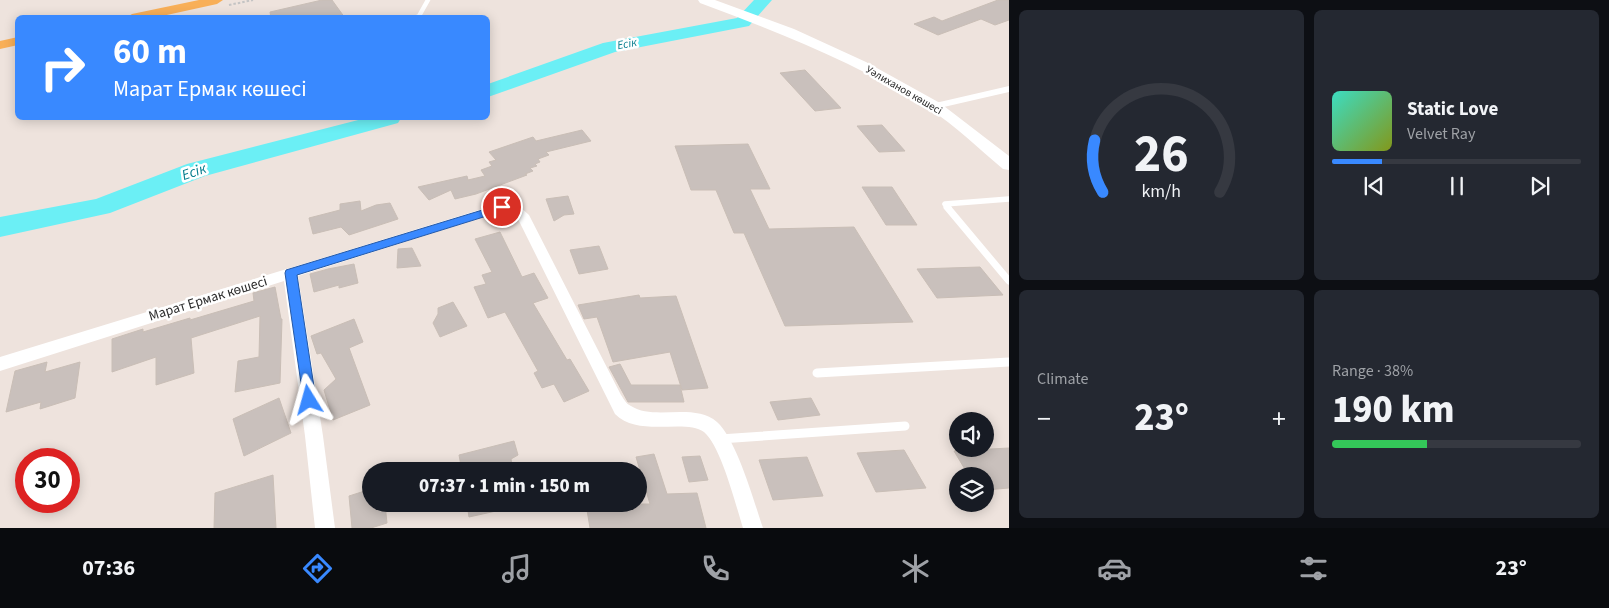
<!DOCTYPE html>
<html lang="en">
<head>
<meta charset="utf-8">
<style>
	body { margin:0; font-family:"Source Sans 3",sans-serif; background:#242831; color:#f1f3f6; height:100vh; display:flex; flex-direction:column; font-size:19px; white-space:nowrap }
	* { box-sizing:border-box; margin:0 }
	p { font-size:16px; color:#9ea1a6 }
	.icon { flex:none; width:28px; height:28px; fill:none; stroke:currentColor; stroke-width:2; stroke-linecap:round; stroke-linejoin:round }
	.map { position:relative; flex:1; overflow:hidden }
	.sheet { display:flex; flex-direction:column; gap:10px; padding:10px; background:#0d0f14; width:600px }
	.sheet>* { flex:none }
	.guide { position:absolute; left:15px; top:15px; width:475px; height:105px; border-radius:8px; box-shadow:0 2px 12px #0003; background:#3989ff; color:#fff; overflow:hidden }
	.tools { position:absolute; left:949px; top:412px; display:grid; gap:10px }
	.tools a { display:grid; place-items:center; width:45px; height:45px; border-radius:50%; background:#171b24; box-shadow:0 2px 12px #0003; font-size:25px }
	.speed { position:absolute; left:15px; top:448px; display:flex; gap:10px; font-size:25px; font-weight:700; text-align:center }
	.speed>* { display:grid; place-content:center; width:65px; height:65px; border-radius:50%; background:#171b24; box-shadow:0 2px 12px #0003; line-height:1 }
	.speed .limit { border:8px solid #d22; background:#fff; color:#111 }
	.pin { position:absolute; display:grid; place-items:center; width:42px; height:42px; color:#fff; margin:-21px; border:2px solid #fff; border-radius:50%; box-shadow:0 1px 5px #0007 }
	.me { position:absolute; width:55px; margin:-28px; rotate:352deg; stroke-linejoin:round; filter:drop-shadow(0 0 4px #0008) }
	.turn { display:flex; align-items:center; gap:18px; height:105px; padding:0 15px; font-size:22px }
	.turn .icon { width:65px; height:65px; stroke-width:2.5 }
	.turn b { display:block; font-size:35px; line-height:42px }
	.big { font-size:38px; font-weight:800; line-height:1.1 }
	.sheet .widget { flex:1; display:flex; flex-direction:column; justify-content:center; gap:8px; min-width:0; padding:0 18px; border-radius:8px; background:#242831 }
	.sheet .dial { align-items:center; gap:0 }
	.dial svg { height:130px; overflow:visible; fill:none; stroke:#363941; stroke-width:7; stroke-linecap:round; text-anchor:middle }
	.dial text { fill:#f1f3f6; stroke:none }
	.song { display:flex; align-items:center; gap:15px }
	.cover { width:60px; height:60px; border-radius:8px; background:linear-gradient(135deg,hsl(170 70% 55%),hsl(70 70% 35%)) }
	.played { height:5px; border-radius:2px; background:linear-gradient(90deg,#3989ff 20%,#363941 20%) }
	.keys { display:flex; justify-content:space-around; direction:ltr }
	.heat { display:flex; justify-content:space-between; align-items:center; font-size:28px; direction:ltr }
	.charge { height:8px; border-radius:4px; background:linear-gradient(90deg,#34c759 38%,#363941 0) }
	.sheet .tiles { flex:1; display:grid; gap:10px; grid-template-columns:repeat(2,1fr) }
	.trip { position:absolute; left:362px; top:462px; width:285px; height:50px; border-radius:25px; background:#171b24; box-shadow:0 2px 12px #0003; font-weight:800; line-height:50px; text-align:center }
	.tab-bar { display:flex; height:80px; justify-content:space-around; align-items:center; background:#090b0e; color:#9ea1a6 }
	.tab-bar .icon { width:35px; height:35px }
	.tab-bar .active { color:#3989ff }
	.tab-bar b { font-size:22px; color:#f1f3f6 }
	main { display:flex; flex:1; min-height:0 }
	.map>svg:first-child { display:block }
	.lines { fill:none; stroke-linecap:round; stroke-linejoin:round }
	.river { fill:#6beff5; fill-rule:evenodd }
	.building { fill:#c9c0bc; stroke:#c9beb6 }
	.path { stroke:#c4c4c4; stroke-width:2; stroke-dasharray:2.5 2; stroke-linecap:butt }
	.lane-far3 { stroke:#fff; stroke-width:4.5 }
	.lane-far2 { stroke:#fff; stroke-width:5.5 }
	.lane-far1 { stroke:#fff; stroke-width:7 }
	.lane { stroke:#fff; stroke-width:9 }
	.street { fill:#fff; fill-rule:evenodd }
	.secondary { fill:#fff; fill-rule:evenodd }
	.primary { fill:#f8af58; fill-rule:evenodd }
	.route { fill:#3989ff; stroke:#2559a6 }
	.labels { text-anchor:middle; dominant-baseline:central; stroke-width:5; stroke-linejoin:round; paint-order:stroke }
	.far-street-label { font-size:11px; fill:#2b2b2b; stroke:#fff }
	.far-water-label { font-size:12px; font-style:italic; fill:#087e8e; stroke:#fff }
	.street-label { font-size:14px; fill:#2b2b2b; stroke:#fff }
	.water-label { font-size:15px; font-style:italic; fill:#087e8e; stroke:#fff }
</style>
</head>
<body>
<main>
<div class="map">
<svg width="1009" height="528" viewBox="0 0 1009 528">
	<rect width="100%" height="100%" fill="#eee3dd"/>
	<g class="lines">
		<g class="river">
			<path d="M754,0H772L749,26L615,52L488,97V84L603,43L737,18Z"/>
			<path d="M366,118H401L398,123L205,176L110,213L0,237V217L96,199L187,164Z"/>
		</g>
	</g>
	<g class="building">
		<path d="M322,0H332L345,18H271L270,12Z"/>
		<path d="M998,0H1009V20L995,25L981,19L938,35L914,24L934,17L942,21Z"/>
		<path d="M805,70L841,108L815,111L780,73Z"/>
		<path d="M882,125L905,151L879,152L857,126Z"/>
		<path d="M582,130L591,141L546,152L549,155L538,159L540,162L535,164L537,166L530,168L533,171L525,174L527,175L476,194L455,199L451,190L429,200L418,187L467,176L468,180L485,176L481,170L492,166L489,162L496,160L489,152L533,137L536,141Z"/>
		<path d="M748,144L770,189H750L769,229L854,227L913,322L785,326L744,233H734L716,190H691L675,146Z"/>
		<path d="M862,187H892L917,225H886Z"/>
		<path d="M568,196L574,214L564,215L554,221L546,199Z"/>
		<path d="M360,201L361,211L376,205L390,203L398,219L349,235L341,227L313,234L309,218L340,210V204Z"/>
		<path d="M500,232L522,277L534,273L548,298L533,303L567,360L570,359L589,391L564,402L554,384L542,388L534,373L538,371L505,312L488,318L474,287L486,284L482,275L492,272L475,239Z"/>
		<path d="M599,246L608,269L579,274L570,250Z"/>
		<path d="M412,248L421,266L397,268L398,249Z"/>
		<path d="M354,264L358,283L339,288V285L314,292L310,274L328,269Z"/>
		<path d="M980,267L1003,295L937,298L917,269Z"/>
		<path d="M275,287L281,319H282L280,383L235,392L238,361L259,357L260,316L191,338L194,373L156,385V357L112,372V339L143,329V332L190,318V320L254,301L253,293Z"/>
		<path d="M639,295L640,298L676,296L708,388L682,390L670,352L613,362L597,317L584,319L578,305Z"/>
		<path d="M453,302L467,326L440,337L433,323L438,314V308Z"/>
		<path d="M354,319L363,342L349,348L370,405L333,420L324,390L336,379L321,353L317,354L311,336Z"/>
		<path d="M47,362L45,372L80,362L75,398L40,409L41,402L6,412L15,371Z"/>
		<path d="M620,364L631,385H680L684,402H628L609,367Z"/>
		<path d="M279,398L291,433L244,456L233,419Z"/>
		<path d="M811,398L820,415L778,420L770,402Z"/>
		<path d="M514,441L518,455L511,459L513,471H462L459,455Z"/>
		<path d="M1009,448V488L985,490V476H969L954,451Z"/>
		<path d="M904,450L926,488L876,492L857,453Z"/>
		<path d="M654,454L667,494L697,493L706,528H590L586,504H650L636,457Z"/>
		<path d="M700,456L708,480L689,482L682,457Z"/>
		<path d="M807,457L823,496L773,500L759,460Z"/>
		<path d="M273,475L276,528H214L215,493Z"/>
		<path d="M371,489V504H385L387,523L371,528H352L349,496Z"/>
		<path d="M467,504H504L505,509L469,517Z"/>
	</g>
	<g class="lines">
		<g class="path">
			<path d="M229,5L253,0"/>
			<path d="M111,18L119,16"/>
		</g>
		<path class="lane-far3" d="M415,18L419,16L428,0"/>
		<path class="lane-far2" d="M949,208L945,204L1009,199"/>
		<path class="lane-far1" d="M947,207L1009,281"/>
		<g class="lane">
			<path d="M817,373L1009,362"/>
			<path d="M720,439L905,426"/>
		</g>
		<g class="street">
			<path d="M1009,86V92L935,109L930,106L931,104Z"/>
			<path d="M502,203L519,206L529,215L621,395C624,399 626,404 631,406C654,421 694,402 717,422C737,440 754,502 763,528H743C736,506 721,446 704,432C685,418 639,438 615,414L519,221L511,213L502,211L298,276L323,436L335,528H315L305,436L284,281L0,371V357Z"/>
		</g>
		<path class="secondary" d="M698,0H715L794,29L866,62L940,103L1009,156V170L1003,169C979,149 955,125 929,109C858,63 778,32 700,3Z"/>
		<g class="primary">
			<path d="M199,0H223L217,4L153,18H126L132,14Z"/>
			<path d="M18,37V45L0,49V41Z"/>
		</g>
	</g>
	<path class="route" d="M502,204L506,205L507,207L506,210L297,275L316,400L314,404L309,406L304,404L285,273L286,270Z"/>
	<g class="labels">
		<g class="far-street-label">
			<text transform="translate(904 90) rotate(30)">Уәлиханов көшесі</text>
		</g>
		<g class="far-water-label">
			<text transform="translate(627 44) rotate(-11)">Есік</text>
		</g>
		<g class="street-label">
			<text transform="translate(208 299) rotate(-17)">Марат Ермак көшесі</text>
		</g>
		<g class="water-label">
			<text transform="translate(194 172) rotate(-19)">Есік</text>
		</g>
	</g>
</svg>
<div class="tools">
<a><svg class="icon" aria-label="sound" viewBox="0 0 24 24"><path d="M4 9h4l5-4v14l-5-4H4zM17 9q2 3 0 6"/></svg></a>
<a><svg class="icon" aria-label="layers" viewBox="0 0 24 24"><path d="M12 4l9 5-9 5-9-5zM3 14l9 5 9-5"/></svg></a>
</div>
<div class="speed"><div class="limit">30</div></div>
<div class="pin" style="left:502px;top:207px;background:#d93025"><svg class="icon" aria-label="arrive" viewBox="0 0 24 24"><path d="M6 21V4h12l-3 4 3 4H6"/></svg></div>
<svg class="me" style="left:309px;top:400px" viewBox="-20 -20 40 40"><path d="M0-17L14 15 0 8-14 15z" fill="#3989ff" stroke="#fff" stroke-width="4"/></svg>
<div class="trip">07:37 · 1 min · 150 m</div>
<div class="guide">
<div class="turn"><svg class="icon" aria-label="right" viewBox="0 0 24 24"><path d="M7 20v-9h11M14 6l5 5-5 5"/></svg><div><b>60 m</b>Марат Ермак көшесі</div></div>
</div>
</div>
<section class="sheet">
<div class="tiles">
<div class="widget dial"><svg viewBox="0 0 100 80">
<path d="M14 69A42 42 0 1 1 86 69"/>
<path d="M14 69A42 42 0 0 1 9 37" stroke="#3989ff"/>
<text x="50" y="56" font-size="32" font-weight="700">26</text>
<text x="50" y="72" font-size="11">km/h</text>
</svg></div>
<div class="widget">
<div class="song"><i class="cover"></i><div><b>Static Love</b><p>Velvet Ray</p></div></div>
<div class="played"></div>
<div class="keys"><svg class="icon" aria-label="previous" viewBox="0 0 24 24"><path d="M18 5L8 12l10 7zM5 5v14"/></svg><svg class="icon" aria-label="pause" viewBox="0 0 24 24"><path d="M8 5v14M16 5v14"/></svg><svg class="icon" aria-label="next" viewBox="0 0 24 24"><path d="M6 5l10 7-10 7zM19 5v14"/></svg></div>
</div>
<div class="widget"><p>Climate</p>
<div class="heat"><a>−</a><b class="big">23°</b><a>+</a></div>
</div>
<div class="widget"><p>Range · 38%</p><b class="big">190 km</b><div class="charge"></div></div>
</div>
</section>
</main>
<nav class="tab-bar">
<b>07:36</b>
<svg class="icon active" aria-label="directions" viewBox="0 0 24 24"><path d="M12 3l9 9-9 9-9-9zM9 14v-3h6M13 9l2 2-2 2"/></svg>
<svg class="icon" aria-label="music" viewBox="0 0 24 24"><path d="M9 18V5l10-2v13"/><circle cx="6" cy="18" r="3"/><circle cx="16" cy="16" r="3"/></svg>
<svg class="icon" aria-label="phone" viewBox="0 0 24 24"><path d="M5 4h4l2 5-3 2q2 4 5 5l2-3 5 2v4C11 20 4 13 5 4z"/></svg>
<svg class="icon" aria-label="climate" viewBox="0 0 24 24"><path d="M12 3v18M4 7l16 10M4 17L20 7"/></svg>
<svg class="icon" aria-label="car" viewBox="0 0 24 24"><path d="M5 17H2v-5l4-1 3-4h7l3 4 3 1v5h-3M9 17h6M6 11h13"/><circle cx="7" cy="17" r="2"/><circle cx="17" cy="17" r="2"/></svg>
<svg class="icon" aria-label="filters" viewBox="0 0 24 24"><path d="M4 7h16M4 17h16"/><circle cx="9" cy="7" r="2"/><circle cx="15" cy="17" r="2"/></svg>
<b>23°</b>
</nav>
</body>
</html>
